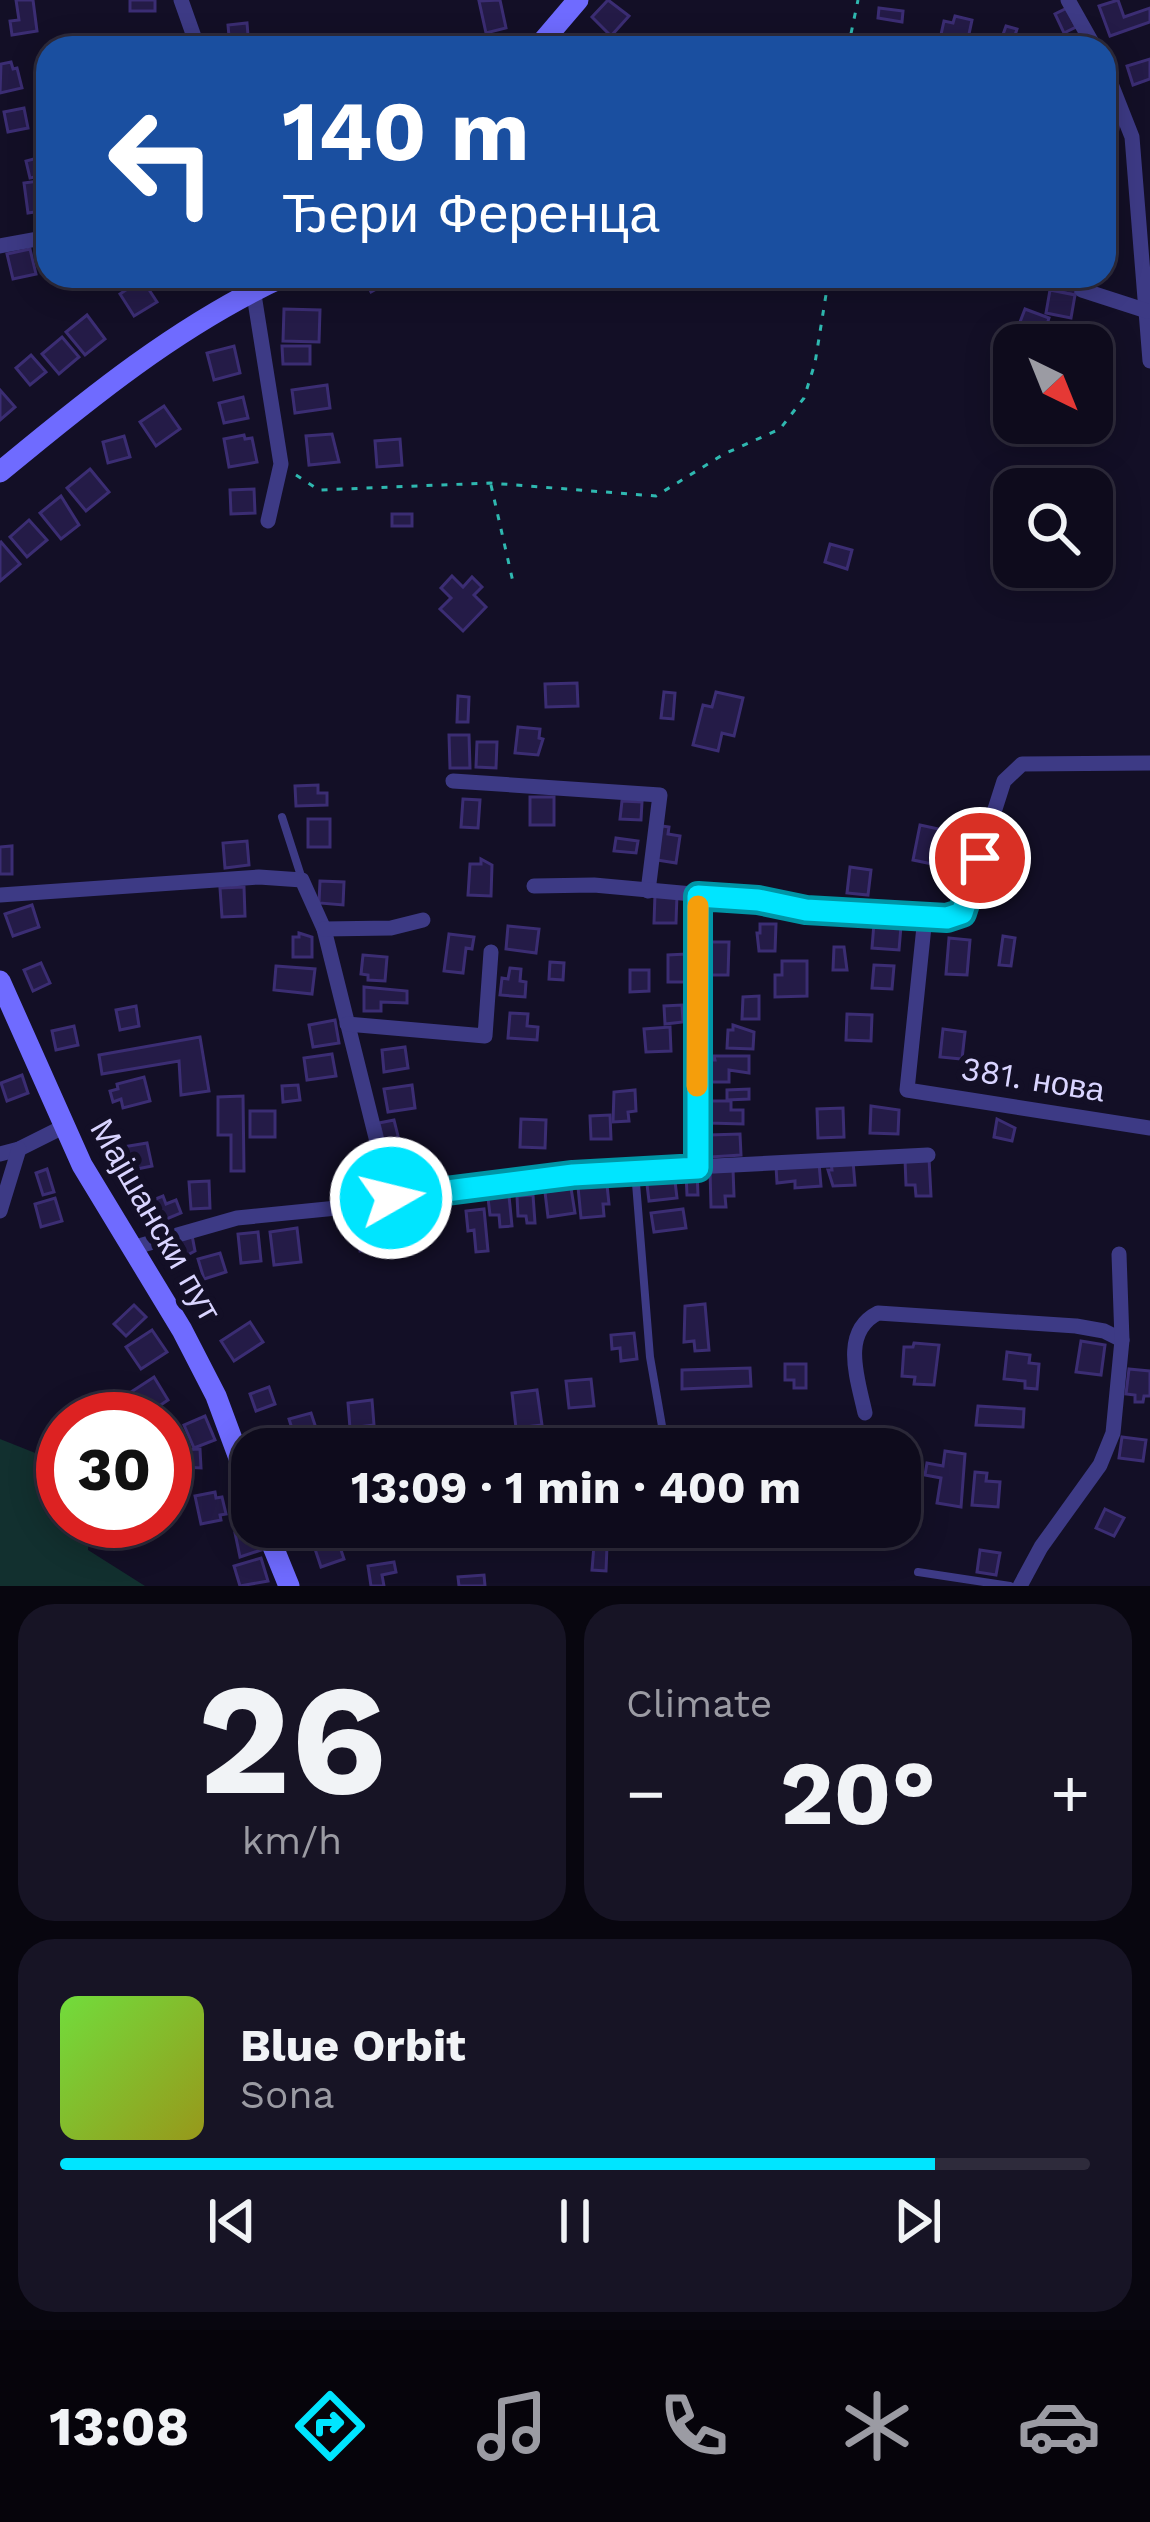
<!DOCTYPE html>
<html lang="en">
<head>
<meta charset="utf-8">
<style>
	body { margin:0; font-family:"Work Sans",sans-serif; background:#171425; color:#f1f3f6; height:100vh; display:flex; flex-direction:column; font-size:45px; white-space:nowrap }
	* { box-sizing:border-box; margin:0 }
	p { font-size:39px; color:#9b9ba3 }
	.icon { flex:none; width:66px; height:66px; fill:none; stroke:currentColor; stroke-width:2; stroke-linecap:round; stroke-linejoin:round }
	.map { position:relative; height:1586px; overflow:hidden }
	.side { display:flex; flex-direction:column; gap:18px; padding:18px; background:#08060f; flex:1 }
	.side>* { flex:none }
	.guide { position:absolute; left:36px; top:36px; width:1080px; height:252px; border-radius:36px; box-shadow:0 6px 30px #0003,0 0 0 3px #2e2b3b; background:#1a4fa0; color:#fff; overflow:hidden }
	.needle { width:78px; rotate:137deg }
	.controls { position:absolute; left:993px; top:324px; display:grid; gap:24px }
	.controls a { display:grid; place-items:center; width:120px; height:120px; border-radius:24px; background:#0e0b1c; box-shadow:0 6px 30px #0003,0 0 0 3px #2e2b3b; font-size:60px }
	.speed { position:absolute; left:36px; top:1392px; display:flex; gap:24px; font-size:60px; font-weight:700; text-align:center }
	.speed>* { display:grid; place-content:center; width:156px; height:156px; border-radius:50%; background:#0e0b1c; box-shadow:0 6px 30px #0003,0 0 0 3px #2e2b3b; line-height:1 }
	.speed .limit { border:18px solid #d22; background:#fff; color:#111 }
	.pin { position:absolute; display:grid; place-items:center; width:102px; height:102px; color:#fff; margin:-51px; border:6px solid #fff; border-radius:50%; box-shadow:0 3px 12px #0007 }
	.me { position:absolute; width:132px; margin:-66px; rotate:82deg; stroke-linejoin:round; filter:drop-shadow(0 0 9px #0008) }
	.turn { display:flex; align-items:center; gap:42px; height:252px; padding:0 48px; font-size:54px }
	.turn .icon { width:156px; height:156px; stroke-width:2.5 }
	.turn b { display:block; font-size:84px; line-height:102px }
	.big { font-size:90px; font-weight:700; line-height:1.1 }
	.side .widget { flex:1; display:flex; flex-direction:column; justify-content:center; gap:18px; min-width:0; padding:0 42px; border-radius:36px; background:#171425 }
	.side .dial { align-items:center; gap:0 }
	.dial b { font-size:156px; line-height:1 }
	.song { display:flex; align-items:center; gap:36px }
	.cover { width:144px; height:144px; border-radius:18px; background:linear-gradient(135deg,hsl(100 70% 55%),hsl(60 70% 35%)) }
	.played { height:12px; border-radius:6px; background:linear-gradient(90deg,#00e5ff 85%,#2e2b3b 85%) }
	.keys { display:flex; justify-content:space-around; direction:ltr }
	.heat { display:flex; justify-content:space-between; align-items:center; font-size:66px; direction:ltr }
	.side .tiles { flex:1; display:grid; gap:18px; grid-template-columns:1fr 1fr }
	.widget:last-child { grid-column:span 2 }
	.trip { position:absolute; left:231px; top:1428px; width:690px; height:120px; border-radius:36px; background:#0e0b1c; box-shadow:0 6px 30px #0003,0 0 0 3px #2e2b3b; font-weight:700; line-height:120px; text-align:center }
	.menu { display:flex; height:192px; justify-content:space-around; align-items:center; background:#06040b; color:#9b9ba3 }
	.menu .icon { width:84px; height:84px }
	.menu .current { color:#00e5ff }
	.menu b { font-size:54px; color:#f1f3f6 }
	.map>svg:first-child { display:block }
	.green { fill:#12302f }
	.building { fill:#241b47; stroke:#3b2d73; stroke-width:3 }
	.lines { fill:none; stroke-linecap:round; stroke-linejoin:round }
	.path { stroke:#2fb8b0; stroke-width:3; stroke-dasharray:6 9; stroke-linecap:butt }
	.lane { stroke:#3d3a85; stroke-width:8 }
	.street { stroke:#3d3a85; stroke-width:15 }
	.secondary { stroke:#6f6bff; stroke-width:21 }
	.route-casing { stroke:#0095a6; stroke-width:30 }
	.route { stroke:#00e5ff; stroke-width:21 }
	.slow { stroke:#f59e0b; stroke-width:21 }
	.labels { text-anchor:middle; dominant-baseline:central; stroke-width:12; stroke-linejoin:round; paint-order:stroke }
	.street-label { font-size:33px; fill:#d9d4ff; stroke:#130f26 }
</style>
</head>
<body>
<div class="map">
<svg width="1150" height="1586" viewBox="0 0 1150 1586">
	<rect width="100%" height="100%" fill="#130f26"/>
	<path class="green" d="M0,1439L63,1464V1521H90L88,1550L145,1586H0Z"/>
	<g class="building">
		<path d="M16,0H33L37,31L12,35L10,21L19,20Z"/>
		<rect x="130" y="0" width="25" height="11"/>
		<path d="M500,0L506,28L486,33L479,1Z"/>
		<path d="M608,0L629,16L611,36L592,17Z"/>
		<path d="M1118,0L1124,17L1150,8V22L1110,36L1099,6Z"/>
		<path d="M879,8L903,11L902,22L878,18Z"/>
		<path d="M1067,8L1076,27L1064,33L1055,14Z"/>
		<path d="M955,16L972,20L966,48H938L944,21L953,23Z"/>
		<path d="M247,23L249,47L230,48L228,25Z"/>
		<path d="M1006,26L1017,29L1011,48L999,46Z"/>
		<rect x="136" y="37" width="29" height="11"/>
		<path d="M1150,59V79L1133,85L1127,66Z"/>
		<path d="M11,62L13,69L17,68L22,88L0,93L1,64Z"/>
		<path d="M1104,107L1121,110L1117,135L1104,133Z"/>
		<path d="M24,108L28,128L8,132L4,112Z"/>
		<path d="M41,157L45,175L30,178L26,161Z"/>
		<path d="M46,180L48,210L28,213L24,183Z"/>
		<path d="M30,249L36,274L13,279L7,254Z"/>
		<path d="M363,276H393L394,279L371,292Z"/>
		<path d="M944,276H972L967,289L943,279Z"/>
		<path d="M1053,276L1079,277L1075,295L1050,290Z"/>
		<path d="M142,279L157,302L134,316L120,294Z"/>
		<path d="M1050,290L1075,295L1071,318L1046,313Z"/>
		<path d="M284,309L320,310L319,342L283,341Z"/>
		<path d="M1025,309L1049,318L1045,331L1036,328L1034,334L1023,331L1026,324L1020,322Z"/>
		<path d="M87,315L105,339L85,355L66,332Z"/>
		<path d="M62,337L79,357L59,374L42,354Z"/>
		<path d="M234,346L240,373L214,380L207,353Z"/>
		<path d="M282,346H310V364H283Z"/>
		<path d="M31,355L46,372L30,385L16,368Z"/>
		<path d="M327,385L330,408L295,413L292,390Z"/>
		<path d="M0,390L15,407L0,420Z"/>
		<path d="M243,397L248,418L224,423L219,403Z"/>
		<path d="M164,406L180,429L156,446L140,422Z"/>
		<path d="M332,434L339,462L309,465L306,436Z"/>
		<path d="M244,435L245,439L252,438L257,462L229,467L224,439Z"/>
		<path d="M124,436L130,457L108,463L103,442Z"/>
		<path d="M400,439L402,465L377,467L375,441Z"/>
		<path d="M90,469L109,492L86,511L67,488Z"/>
		<path d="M254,489L255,513L231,514L230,490Z"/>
		<path d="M61,496L79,525L61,539L40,513Z"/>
		<rect x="392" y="514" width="20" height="12"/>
		<path d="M29,520L47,540L27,557L10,537Z"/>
		<path d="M1,542L20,564L0,581V543Z"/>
		<path d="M830,544L852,550L847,569L825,562Z"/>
		<path d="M452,576L463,587L472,577L482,587L474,595L486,607L463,631L440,609L451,598L441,588Z"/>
		<path d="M577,683L578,706L546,707L545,684Z"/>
		<path d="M664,692L675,693L673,719L661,718Z"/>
		<path d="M716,692L743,698L734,736L722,733L718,751L693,745L703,705L712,707Z"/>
		<path d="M458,696L469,697L468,722H457Z"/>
		<path d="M518,727L540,729L539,738L543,739L538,755L515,753Z"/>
		<path d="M449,735H469L470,768H450Z"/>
		<path d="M477,742H497L496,768L476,767Z"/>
		<path d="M318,785V793H327V805L296,806L295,786Z"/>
		<rect x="530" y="797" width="24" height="28"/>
		<path d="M463,799L480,800L478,828L461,827Z"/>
		<path d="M622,801L642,802L641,820L620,819Z"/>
		<rect x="308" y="819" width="22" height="28"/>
		<path d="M920,825L948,831L937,865L913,860Z"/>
		<path d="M662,826L669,827L668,834L680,836L676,863L657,860Z"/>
		<path d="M616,838L638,841L636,853L614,851Z"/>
		<path d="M247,841L249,865L225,868L223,843Z"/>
		<path d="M12,846V874H0V847Z"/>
		<path d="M481,859L492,865L491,896L468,895L470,864H481Z"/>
		<path d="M850,867L871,870L868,895L847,893Z"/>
		<path d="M320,881L344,882L343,905L319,903Z"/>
		<path d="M244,887L245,916L222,917L220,888Z"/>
		<path d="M655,894H677L676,923H654Z"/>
		<path d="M32,905L39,927L13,936L5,914Z"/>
		<path d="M874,923L901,926L899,950L872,948Z"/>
		<path d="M760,924H776L775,951H759L757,933H760Z"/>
		<path d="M508,926L539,929L536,953L506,949Z"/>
		<path d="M299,933L312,937V957H293V937H299Z"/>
		<path d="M449,934L474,937L472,949L466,948L463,973L444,971Z"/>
		<path d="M1003,936L1015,938L1011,966L999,965Z"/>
		<path d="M949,938L970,940L967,975L946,974Z"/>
		<path d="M710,942H729L728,975H710Z"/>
		<path d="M834,947H844L847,970H833Z"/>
		<path d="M686,954L687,982H668V955Z"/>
		<path d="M363,955L387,957L385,981L368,980V975L361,974Z"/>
		<path d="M782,961H807V996L775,997V975H782Z"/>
		<path d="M550,962L564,963L563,980L549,979Z"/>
		<path d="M41,963L50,983L33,991L24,970Z"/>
		<path d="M874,965L894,966L892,989L872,988Z"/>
		<path d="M276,966L315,969L312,994L274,990Z"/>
		<path d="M510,968L521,969L520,981L526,982L525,997L500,995L502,978L508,979Z"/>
		<path d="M630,970H649V991L630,992Z"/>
		<path d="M364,987L407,991V1003L381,1002V1011H364Z"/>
		<path d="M759,996V1019H742L743,997Z"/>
		<path d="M682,1005L683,1022L665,1024L664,1006Z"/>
		<path d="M136,1006L139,1026L120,1030L116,1010Z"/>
		<path d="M510,1013L528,1014L527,1026L538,1027L537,1040L508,1038Z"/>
		<path d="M847,1014L872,1015L871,1041L846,1040Z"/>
		<path d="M335,1020L339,1043L313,1047L309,1025Z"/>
		<path d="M733,1025L754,1032L753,1049L727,1048L728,1030H733Z"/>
		<path d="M74,1026L78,1045L56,1050L52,1031Z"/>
		<path d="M670,1027L671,1051L646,1052L644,1029Z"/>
		<path d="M943,1029L965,1032L962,1059L940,1057Z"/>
		<path d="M200,1037L209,1091L181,1095L179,1061L102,1074L99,1055Z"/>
		<path d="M405,1047L408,1068L384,1072L382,1050Z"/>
		<path d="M332,1054L336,1076L307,1080L304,1058Z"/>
		<path d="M714,1056H749V1073L729,1070V1082H709V1060H715Z"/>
		<path d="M22,1075L28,1093L7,1101L1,1083Z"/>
		<path d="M144,1077L150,1101L123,1108L121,1099L113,1102L110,1091L118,1089L117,1084Z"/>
		<path d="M298,1085L300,1100L283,1102L282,1086Z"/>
		<path d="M412,1085L415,1108L388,1112L384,1089Z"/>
		<path d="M749,1089V1099L727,1100V1090Z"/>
		<path d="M635,1090L636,1111L628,1112L629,1121L613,1122L614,1092Z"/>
		<path d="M243,1096L244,1171H231V1135H218V1097Z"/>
		<path d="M709,1101H731V1110H743V1124L709,1123Z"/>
		<path d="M871,1106L899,1110L898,1134L870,1133Z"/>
		<path d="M843,1108L844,1137L818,1138L817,1109Z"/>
		<rect x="250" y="1111" width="25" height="26"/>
		<path d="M610,1115L611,1139H591L590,1116Z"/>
		<path d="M521,1119L546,1120L545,1148L520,1147Z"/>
		<path d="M997,1119L1015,1128L1012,1141L994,1137Z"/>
		<path d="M394,1120L401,1148L386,1152L379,1123Z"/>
		<path d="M740,1134L741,1155L710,1157L709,1135Z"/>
		<path d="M147,1143L152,1166L127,1171L123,1147Z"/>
		<path d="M429,1152L432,1172L403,1177L400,1158Z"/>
		<path d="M929,1158L931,1196H916L915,1185H906L905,1159Z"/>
		<path d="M853,1161L855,1185L833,1186L828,1170H832L831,1162Z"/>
		<path d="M819,1163L821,1186L795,1188V1181L777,1183L776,1166Z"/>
		<path d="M47,1169L54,1192L43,1195L36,1173Z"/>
		<path d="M733,1169L734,1196H725L726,1207H711L710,1170Z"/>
		<path d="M697,1172L698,1195H687L686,1173Z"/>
		<path d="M674,1173L677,1198L649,1201L646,1176Z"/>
		<path d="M209,1181L210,1208L191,1209L189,1182Z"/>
		<path d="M607,1185L609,1204H603L604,1216L581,1218L578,1187Z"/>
		<path d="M571,1188L575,1213L548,1217L545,1192Z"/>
		<path d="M437,1195L442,1226L411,1231L408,1212L427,1209L425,1197Z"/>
		<path d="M533,1195L535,1223H527L526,1216H518L517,1196Z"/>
		<path d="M163,1196L166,1204L176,1200L181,1213L152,1225L143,1204Z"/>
		<path d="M509,1196L512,1226L500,1227L499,1215H490L488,1198Z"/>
		<path d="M55,1198L62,1221L41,1227L35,1204Z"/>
		<path d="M484,1209L488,1251L476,1252L474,1230L468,1231L466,1211Z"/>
		<path d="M683,1209L686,1228L654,1232L651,1213Z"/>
		<path d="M381,1219L385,1247L360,1251L356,1223Z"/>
		<path d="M297,1228L301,1262L274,1265L270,1232Z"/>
		<path d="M191,1230L195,1251L174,1262L164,1241Z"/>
		<path d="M258,1232L261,1261L241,1263L238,1234Z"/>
		<path d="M220,1253L226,1272L204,1279L198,1259Z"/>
		<path d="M705,1304L709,1350L695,1351L694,1341L684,1342L685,1306Z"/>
		<path d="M134,1305L146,1317L126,1336L114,1324Z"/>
		<path d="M250,1322L263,1342L234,1361L221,1341Z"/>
		<path d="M152,1330L167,1352L141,1369L126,1347Z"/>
		<path d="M634,1333L637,1359L621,1361L620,1348L612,1349L611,1335Z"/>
		<path d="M1081,1341L1105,1345L1101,1375L1076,1372Z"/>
		<path d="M914,1343L939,1345L934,1385L914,1384L915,1377L902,1376L904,1347H913Z"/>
		<path d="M1007,1352L1030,1355L1029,1363L1039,1364L1037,1389L1025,1388V1381L1004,1379Z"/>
		<path d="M785,1364H806V1388H794V1380H785Z"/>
		<path d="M750,1368L751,1386L682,1389V1370Z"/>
		<path d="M1129,1369L1150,1371V1396H1144L1143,1402H1135V1395L1126,1394Z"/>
		<path d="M154,1377L168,1400L140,1419L125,1396Z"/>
		<path d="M591,1379L594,1406L569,1408L566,1381Z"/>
		<path d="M269,1387L275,1404L256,1411L250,1394Z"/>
		<path d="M537,1390L542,1425L516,1428L512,1393Z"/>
		<path d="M372,1400L374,1425L350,1428L348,1403Z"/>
		<path d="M978,1406L1024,1409L1023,1427L976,1425Z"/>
		<path d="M311,1413L316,1428L294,1435L289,1419Z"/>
		<path d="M205,1416L215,1440L194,1448L184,1425Z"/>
		<path d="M376,1429L384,1449H355L353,1432Z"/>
		<path d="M433,1435L434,1449H406L404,1438Z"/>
		<path d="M1122,1437L1146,1440L1143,1461L1119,1458Z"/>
		<path d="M200,1449L201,1468L166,1466L165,1451Z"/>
		<path d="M945,1451L965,1454L961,1507L937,1503L941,1478L925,1475L927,1463L943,1466Z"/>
		<path d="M183,1471L187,1493L165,1497V1475Z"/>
		<path d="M975,1472L987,1473L986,1481L1000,1482L998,1507L972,1505Z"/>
		<path d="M215,1492L216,1498L222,1497L226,1514L220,1515L221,1520L201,1524L195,1496Z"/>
		<path d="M1105,1509L1124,1518L1114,1536L1096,1528Z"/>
		<path d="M252,1529L261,1550L240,1557L235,1533Z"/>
		<path d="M337,1538L344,1559L321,1567L314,1546Z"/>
		<path d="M594,1545L607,1546L606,1571L592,1570Z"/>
		<path d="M980,1550L1000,1553L996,1575L977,1572Z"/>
		<path d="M261,1558L268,1581L240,1586L234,1566Z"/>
		<path d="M394,1562L396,1572L382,1575L384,1586H371L368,1566Z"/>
		<path d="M484,1575L485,1586H459L458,1577Z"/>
	</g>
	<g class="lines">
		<g class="path">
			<path d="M848,48L858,0"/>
			<path d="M296,475L319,490L490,483L656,496L724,454L780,429L804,398L815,363L829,276"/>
			<path d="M491,485L513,582"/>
		</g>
		<g class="lane">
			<path d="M282,817L302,879"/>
			<path d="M635,1171L650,1357L666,1449"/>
			<path d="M918,1572L1010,1586"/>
		</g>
		<g class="street">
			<path d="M181,0L198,48"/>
			<path d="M1068,0L1095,48"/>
			<path d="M1104,66L1132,137L1150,361"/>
			<path d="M0,246L48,237"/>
			<path d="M251,276L281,464L268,521"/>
			<path d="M1082,290L1147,311"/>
			<path d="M453,781L660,795L648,891"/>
			<path d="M534,886L594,885L758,900L807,910L947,918L962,912L1004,781L1022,764L1150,763"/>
			<path d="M0,895L259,877L302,880L324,929L391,1198"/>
			<path d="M925,917L907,1090L1150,1128"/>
			<path d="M324,929L391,928L423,920"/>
			<path d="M347,1024L485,1036L491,952"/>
			<path d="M0,1154L19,1149L63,1127"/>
			<path d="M698,1168L699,896"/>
			<path d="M0,1211L19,1149"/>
			<path d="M132,1248L237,1218L347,1207L499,1183L635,1170L928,1155"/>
			<path d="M865,1413C858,1380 840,1332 878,1313L1076,1326L1104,1331L1122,1340"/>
			<path d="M675,1449L807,1433"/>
			<path d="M1020,1586L1041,1547L1100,1465L1113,1433L1122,1340L1119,1254"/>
		</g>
		<g class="secondary">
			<path d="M537,48L578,0"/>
			<path d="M0,472C88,399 180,324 285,276"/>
			<path d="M0,981L82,1165L182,1330L216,1396L252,1493"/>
			<path d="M265,1527L289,1586"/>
		</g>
	</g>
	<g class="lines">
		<g class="route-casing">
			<path id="route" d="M391,1198L573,1175L698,1168V896L758,900L806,910L947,918L962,913L980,858"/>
		</g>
		<use href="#route" class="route"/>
		<path class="slow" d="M697,1086L698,906"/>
	</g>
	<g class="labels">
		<g class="street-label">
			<text transform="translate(1033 1079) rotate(9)">381. нова</text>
			<text transform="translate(156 1220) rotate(60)">Мајшански пут</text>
		</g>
	</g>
</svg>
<div class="controls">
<a><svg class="needle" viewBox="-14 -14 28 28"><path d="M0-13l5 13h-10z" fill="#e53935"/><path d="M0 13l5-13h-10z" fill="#9b9ba3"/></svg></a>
<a><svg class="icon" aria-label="search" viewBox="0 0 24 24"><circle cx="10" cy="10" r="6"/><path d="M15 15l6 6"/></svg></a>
</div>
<div class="speed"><div class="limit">30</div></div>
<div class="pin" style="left:980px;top:858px;background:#d93025"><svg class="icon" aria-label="arrive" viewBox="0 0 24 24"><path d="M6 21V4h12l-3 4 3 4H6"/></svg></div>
<svg class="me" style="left:391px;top:1198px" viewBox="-20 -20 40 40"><circle r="17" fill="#00e5ff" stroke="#fff" stroke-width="3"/><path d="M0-11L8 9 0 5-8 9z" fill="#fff"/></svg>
<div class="trip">13:09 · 1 min · 400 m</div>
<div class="guide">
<div class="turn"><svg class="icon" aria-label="left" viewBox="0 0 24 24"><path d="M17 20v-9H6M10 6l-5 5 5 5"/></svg><div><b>140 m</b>Ђери Ференца</div></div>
</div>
</div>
<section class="side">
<div class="tiles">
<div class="widget dial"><b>26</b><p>km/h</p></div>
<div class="widget"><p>Climate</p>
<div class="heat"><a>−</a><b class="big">20°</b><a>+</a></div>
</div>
<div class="widget">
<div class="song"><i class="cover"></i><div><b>Blue Orbit</b><p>Sona</p></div></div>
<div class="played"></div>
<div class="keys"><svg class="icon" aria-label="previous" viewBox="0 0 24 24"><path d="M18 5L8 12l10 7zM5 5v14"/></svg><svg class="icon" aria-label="pause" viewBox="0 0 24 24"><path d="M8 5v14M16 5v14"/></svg><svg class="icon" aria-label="next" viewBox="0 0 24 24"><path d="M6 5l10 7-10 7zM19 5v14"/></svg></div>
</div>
</div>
</section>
<nav class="menu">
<b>13:08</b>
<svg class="icon current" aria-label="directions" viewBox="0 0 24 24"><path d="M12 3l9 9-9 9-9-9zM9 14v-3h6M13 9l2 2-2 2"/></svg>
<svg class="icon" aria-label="music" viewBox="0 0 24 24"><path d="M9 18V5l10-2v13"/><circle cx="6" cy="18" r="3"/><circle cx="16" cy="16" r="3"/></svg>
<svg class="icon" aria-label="phone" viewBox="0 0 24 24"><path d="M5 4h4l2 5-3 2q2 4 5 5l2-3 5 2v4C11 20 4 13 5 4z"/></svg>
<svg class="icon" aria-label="climate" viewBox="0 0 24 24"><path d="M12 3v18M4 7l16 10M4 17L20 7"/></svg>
<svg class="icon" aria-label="car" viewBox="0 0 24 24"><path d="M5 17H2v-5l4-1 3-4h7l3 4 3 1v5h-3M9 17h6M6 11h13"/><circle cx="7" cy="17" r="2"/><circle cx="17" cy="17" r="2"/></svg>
</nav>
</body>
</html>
